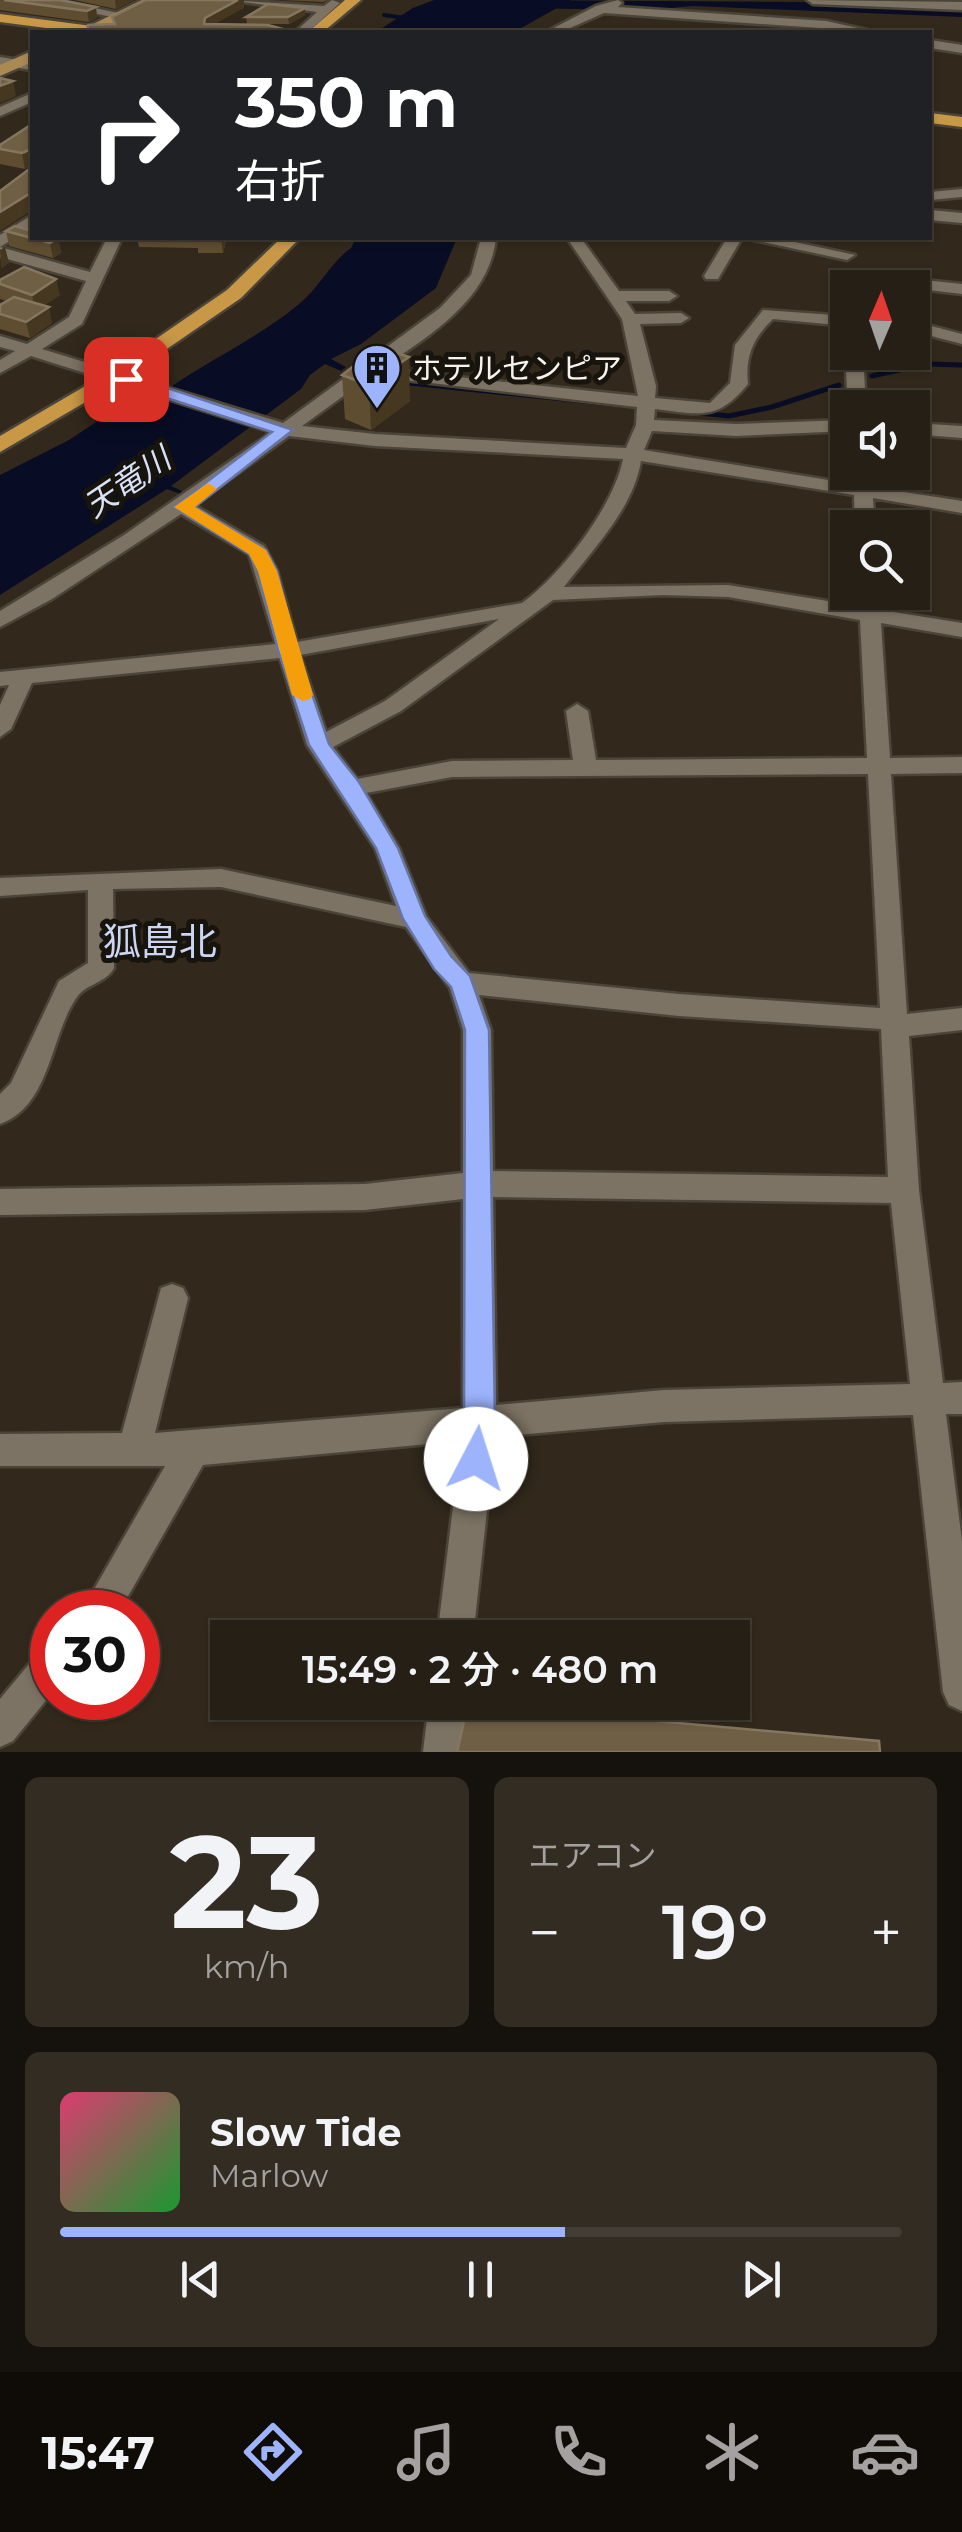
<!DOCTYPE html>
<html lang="ja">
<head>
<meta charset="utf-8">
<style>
	body { margin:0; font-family:Montserrat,"Noto Sans JP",sans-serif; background:#322c22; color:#f1f3f6; height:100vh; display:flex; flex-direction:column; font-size:38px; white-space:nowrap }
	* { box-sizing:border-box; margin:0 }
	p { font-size:32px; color:#a4a2a0 }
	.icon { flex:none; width:55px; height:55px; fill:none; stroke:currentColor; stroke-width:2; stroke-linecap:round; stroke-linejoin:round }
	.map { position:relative; height:1752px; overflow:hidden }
	.details { display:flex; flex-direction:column; gap:25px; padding:25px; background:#15110c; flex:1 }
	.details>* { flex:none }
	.hud { position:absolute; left:30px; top:30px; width:902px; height:210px; border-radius:0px; box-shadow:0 2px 8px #0004,0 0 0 2px #423d34; background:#202124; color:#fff; overflow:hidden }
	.needle { width:65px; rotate:2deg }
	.tools { position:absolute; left:830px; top:270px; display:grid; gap:20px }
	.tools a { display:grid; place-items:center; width:100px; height:100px; border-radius:0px; background:#261f15; box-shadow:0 2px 8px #0004,0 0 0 2px #423d34; font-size:50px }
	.speed { position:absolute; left:30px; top:1590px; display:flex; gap:20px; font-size:50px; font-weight:700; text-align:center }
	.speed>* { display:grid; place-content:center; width:130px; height:130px; border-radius:50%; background:#261f15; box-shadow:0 2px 8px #0004,0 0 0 2px #423d34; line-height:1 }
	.speed .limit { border:15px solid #d22; background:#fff; color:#111 }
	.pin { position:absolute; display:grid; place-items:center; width:85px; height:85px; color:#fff; margin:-42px; border-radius:20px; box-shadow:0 5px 15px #0006 }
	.me { position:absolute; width:110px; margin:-55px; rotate:5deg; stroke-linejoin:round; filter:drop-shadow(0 0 8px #0008) }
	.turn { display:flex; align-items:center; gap:35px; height:210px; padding:0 40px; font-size:45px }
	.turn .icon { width:130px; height:130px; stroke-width:2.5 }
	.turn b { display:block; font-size:70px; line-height:85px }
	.big { font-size:75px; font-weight:600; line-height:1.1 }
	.details .widget { flex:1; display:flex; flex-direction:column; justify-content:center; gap:15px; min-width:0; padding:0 35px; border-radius:15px; background:#322c22 }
	.details .dial { align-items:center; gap:0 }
	.dial b { font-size:130px; line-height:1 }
	.song { display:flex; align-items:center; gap:30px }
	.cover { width:120px; height:120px; border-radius:15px; background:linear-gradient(135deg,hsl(340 70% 55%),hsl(130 70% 35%)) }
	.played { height:10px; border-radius:5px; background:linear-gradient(90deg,#9db4fd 60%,#423d34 60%) }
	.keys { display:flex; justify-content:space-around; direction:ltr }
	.heat { display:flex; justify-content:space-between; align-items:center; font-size:55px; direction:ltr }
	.details .tiles { flex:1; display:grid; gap:25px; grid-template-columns:1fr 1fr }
	.widget:last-child { grid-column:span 2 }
	.trip { position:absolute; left:210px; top:1620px; width:540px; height:100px; border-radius:0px; background:#261f15; box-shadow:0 2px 8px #0004,0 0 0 2px #423d34; font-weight:600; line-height:100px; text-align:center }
	.tab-bar { display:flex; height:160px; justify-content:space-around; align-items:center; background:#0f0c08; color:#a4a2a0 }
	.tab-bar .icon { width:70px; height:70px }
	.tab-bar .active { color:#9db4fd }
	.tab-bar b { font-size:45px; color:#f1f3f6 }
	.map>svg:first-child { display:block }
	.water { fill:#080d25 }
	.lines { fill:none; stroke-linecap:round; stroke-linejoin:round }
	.stream-far1 { stroke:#080d25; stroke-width:4 }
	.stream { stroke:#080d25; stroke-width:5 }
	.river { fill:#080d25; fill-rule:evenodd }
	.minor-casing { stroke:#4b4438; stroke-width:5 }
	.major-casing { stroke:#4b4438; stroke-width:5 }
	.highway-casing { stroke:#4b4438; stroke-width:5 }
	.minor { fill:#7d7364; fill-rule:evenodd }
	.major { fill:#ab8953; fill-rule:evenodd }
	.highway { fill:#c99847; fill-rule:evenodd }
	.wall { fill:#5f4d31 }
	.shaded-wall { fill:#463720 }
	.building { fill:#6f5f45; stroke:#85765f; stroke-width:2.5 }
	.route { fill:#9db4fd; stroke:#6675a4; stroke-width:2.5 }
	.slow { fill:#f59e0b }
	.labels { text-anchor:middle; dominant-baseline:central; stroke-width:10; stroke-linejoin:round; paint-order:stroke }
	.far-poi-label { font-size:30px; fill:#f9f3eb; stroke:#17130d; text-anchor:start }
	.far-water-label { font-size:32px; font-style:italic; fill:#d9e1f8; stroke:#17130d }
	.neighbourhood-label { font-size:38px; fill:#ccd6f2; stroke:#17130d }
</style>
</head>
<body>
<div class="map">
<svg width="962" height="1752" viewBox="0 0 962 1752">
	<rect width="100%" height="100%" fill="#32291c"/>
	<g class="water">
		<path d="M434,0H571L514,32H376L413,8Z"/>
		<path d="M356,238H457L436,288L361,344L331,359L346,367L341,371L325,364L310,375L301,389L171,486L189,494L186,496L167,489L0,595V475L69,440L128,401L145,406C192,367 251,344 299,304C319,288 330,263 351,248Z"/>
	</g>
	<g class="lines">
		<path class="stream-far1" d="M384,15L405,18"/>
		<g class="stream">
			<path d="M872,376L927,364L962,365"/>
			<path d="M400,382L729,416L772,407L839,385"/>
		</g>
		<path class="river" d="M496,0L962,3V17L693,6L649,10L505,8L497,7Z"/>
		<g class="minor-casing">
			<g id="minor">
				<path d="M29,0H56L128,15L122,19Z"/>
				<path d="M228,0L324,6L332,0L340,3L308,32H295L317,12Z"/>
				<path d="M618,0L622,3L618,7L826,21L876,32L604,13L561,32H546L596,6Z"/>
				<path d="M807,0L962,2V10L813,4Z"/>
				<path d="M930,40L962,45V53L930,48Z"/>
				<path d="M0,57L32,62V70L0,65Z"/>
				<path d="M32,93V102L0,116V107Z"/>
				<path d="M962,189V197L930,200V192Z"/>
				<path d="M930,210L962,213V223L930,220Z"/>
				<path d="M32,215V227L0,247V235Z"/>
				<path d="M107,238H122L82,324L42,349L283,423L440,308L471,275L481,238H496C489,301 428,336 381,369L638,396L622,319L567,238H581L619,291H669L677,296L669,301H626L635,314L681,313L689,318L681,323L640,324L656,386L655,398L710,403L730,383L735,345L763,310L848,316V326L773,319C753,338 745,357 748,384C717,422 699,414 655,409L654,420L736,424L848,420V431L736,436L652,431L644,450L853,484V472H872V487L962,501V513L873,498L875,528H855L854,495L641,461C633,509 593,549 564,587L728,585L859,606V592H879L881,610L962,623V637L881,623L890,758L962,757V773L891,774L907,1014L962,1008V1030L909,1036L919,1190L943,1383L962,1382V1414H946L962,1541V1711L949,1705L943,1692L913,1415L664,1422L495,1437L473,1638H437L461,1441L203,1465L119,1612H81L165,1466H0V1434L122,1433L161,1288L172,1284L183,1288L188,1298L155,1433L463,1408V1199L365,1210L0,1215V1189L365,1184L463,1173V1030L450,988L406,927L221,887L113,889L114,968C106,983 86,984 77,997C50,1035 51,1106 0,1124V1094L11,1083L59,981L88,963V890L0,896V878L221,869L396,906L375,848L307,745L280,658L32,683L11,729L0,737V705L9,685L0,686V672L276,644L249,554L181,514L52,599L0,627V611L124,535L272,432L31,356L0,373V360L15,351L0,347V336L27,344L69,317L86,281L0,257V247L90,272ZM371,376L637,407L636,425L626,448L375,434L302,426ZM289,436L375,446L623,459C614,506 561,575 522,603L297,642L277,571L264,546L194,505ZM663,595L728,597L860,620L867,758L596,760L588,711L577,704L566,711L573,760L452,761L357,779L333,747L401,711L553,600ZM499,619L385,701L326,732L300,655ZM868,774L880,1008L679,994L469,973L426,916L399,848L366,793L452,777ZM479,995L679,1016L881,1029L888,1177L493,1171L491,1030ZM493,1197L891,1203L910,1384L664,1390L496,1405Z"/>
				<path d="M727,238H742L718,279H706L704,276Z"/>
				<path d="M745,238H776L855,255L847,260Z"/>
				<path d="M849,272L962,284V294L843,280L841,277Z"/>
				<path d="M912,321L962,334V344L912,331Z"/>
				<path d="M848,349V352H863L866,408H848L845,352Z"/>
				<path d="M912,423L962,426V438L912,434Z"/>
				<path d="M52,1647V1693L13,1741L0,1747V1699L39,1652Z"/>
				<path d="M429,1702H467L461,1752H423Z"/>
			</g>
		</g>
		<g class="major-casing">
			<g id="major">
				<path d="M142,0H161L95,32H77Z"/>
				<path d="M32,51V62L0,76V65Z"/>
			</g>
		</g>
		<g class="highway-casing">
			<g id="highway">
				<path d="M345,0H361L323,32H308Z"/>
				<path d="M0,14L107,28L114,32H77L0,22Z"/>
				<path d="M930,113L962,117V127L930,123Z"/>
				<path d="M281,238H300L241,298L113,386L0,452V436L99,378L227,290Z"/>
			</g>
		</g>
		<use href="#minor" class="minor"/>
		<use href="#major" class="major"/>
		<use href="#highway" class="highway"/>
	</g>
	<g class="wall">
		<path d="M0,0L96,7L97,18L89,22L0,10Z"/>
		<path d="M74,0H134L116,9Z"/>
		<path d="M281,0H328L323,2Z"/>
		<path d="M305,8V15L289,24H247L246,17Z"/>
		<path d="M32,124V165L25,169L0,164V145Z"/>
		<path d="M6,231L58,238L61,253L53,258L9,246Z"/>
		<path d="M137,238H227L223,253H198V248L139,247Z"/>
		<path d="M0,280L60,295L43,306L52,323L30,338L0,329V305L7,301L0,299Z"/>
		<path d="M342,375L410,401L371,430L345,419Z"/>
	</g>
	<g class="shaded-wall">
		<path d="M115,0H134L116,9Z"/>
		<path d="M238,0H244V8L206,29L204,24L205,18Z"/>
		<path d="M96,7L97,18L89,22L87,11Z"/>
		<path d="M305,8V15L289,24L288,17Z"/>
		<path d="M13,81L16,96L0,103V86Z"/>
		<path d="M29,150L32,165L25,169L22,153Z"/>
		<path d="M32,192V210L0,231V212Z"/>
		<path d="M58,238L61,253L53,258L50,243Z"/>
		<path d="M221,238H227L223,253Z"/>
		<path d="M5,247L9,263L1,269L0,250Z"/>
		<path d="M56,279L60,295L35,311L32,295Z"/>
		<path d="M49,307L52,323L30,338L26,322Z"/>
		<path d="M409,357L410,401L371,430L369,385Z"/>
	</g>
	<g class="building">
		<path d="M4,0H60L96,7L87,11Z"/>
		<path d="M146,0H238L205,18L204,24L268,25L294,32H87L88,25L115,24L112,17Z"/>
		<path d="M268,4L305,8L288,17H246Z"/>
		<path d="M0,78L13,81L0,86Z"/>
		<path d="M32,124V155L29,150L22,153L0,149V145Z"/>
		<path d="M32,167V192L0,212V191Z"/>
		<path d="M15,226L32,231V238H58L50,243L6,231Z"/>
		<path d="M24,267L56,279L32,295L0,284V280Z"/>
		<path d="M14,297L49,307L26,322L0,314V305Z"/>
		<path d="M378,347L409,357L369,385L342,375Z"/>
		<path d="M468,1704L879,1741L880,1752H457Z"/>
	</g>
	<path class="route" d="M120,376H132L293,430L195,507L266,550L277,571L297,650L329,744L359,782L398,848L425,916L451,956L470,976L489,1030L495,1423L486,1469L476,1474L465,1469L460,1459L464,1423L465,1030L451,987L434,969L403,919L376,848L309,745L278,650L258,571L249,554L174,507L272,432L120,383Z"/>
	<path class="slow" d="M208,483L217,489L195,507L266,550L277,571L313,695L310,699L303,701L292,695L258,571L249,554L174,507Z"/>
	<defs>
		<g id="building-pin" transform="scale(2.5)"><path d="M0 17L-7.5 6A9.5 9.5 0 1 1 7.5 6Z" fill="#9db4fd" stroke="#17130d"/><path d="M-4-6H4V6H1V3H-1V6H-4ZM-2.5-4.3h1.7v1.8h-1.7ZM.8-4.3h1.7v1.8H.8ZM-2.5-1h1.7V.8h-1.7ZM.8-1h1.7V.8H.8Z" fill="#111"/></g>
	</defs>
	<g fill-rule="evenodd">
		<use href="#building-pin" x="377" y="368"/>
	</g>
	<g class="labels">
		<g class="far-poi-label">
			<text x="412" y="368">ホテルセンピア</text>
		</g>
		<g class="far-water-label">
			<text transform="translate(127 482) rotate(-34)">天竜川</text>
		</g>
		<g class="neighbourhood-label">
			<text x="160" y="941">狐島北</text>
		</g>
	</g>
</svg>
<div class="tools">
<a><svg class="needle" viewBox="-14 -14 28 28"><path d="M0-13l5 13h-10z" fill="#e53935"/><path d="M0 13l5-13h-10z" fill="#a4a2a0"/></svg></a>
<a><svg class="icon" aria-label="sound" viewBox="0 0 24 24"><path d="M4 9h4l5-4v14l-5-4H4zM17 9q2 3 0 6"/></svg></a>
<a><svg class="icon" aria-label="search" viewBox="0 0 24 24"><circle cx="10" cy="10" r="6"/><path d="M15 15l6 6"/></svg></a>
</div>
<div class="speed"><div class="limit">30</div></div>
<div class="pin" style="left:126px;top:379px;background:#d93025"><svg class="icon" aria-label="arrive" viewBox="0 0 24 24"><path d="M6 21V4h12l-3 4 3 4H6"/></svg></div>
<svg class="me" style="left:476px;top:1459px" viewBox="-20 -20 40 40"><circle r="19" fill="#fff"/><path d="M0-13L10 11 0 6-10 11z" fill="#9db4fd"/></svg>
<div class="trip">15:49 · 2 分 · 480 m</div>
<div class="hud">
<div class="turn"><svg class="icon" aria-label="right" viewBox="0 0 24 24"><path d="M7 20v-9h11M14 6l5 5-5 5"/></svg><div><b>350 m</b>右折</div></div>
</div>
</div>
<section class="details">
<div class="tiles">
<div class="widget dial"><b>23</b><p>km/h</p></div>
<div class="widget"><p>エアコン</p>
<div class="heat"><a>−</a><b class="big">19°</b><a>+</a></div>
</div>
<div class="widget">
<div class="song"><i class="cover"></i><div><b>Slow Tide</b><p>Marlow</p></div></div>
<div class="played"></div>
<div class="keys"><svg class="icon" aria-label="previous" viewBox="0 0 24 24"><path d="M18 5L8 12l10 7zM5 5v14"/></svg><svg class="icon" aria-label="pause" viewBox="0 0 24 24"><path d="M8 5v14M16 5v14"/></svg><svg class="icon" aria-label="next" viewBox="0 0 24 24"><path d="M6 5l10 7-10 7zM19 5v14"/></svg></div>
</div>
</div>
</section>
<nav class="tab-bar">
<b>15:47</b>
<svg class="icon active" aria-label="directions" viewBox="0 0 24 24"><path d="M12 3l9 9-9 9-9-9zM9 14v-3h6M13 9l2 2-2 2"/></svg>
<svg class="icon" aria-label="music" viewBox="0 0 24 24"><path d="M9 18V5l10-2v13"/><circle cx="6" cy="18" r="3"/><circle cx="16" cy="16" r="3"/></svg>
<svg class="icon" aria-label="phone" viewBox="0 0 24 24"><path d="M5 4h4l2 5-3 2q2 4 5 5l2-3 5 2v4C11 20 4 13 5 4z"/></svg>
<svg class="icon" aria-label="climate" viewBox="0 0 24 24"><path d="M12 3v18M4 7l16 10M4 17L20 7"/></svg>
<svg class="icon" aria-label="car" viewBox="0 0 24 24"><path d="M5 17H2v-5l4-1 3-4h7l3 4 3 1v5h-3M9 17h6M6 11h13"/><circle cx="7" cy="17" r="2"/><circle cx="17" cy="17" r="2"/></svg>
</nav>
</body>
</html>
